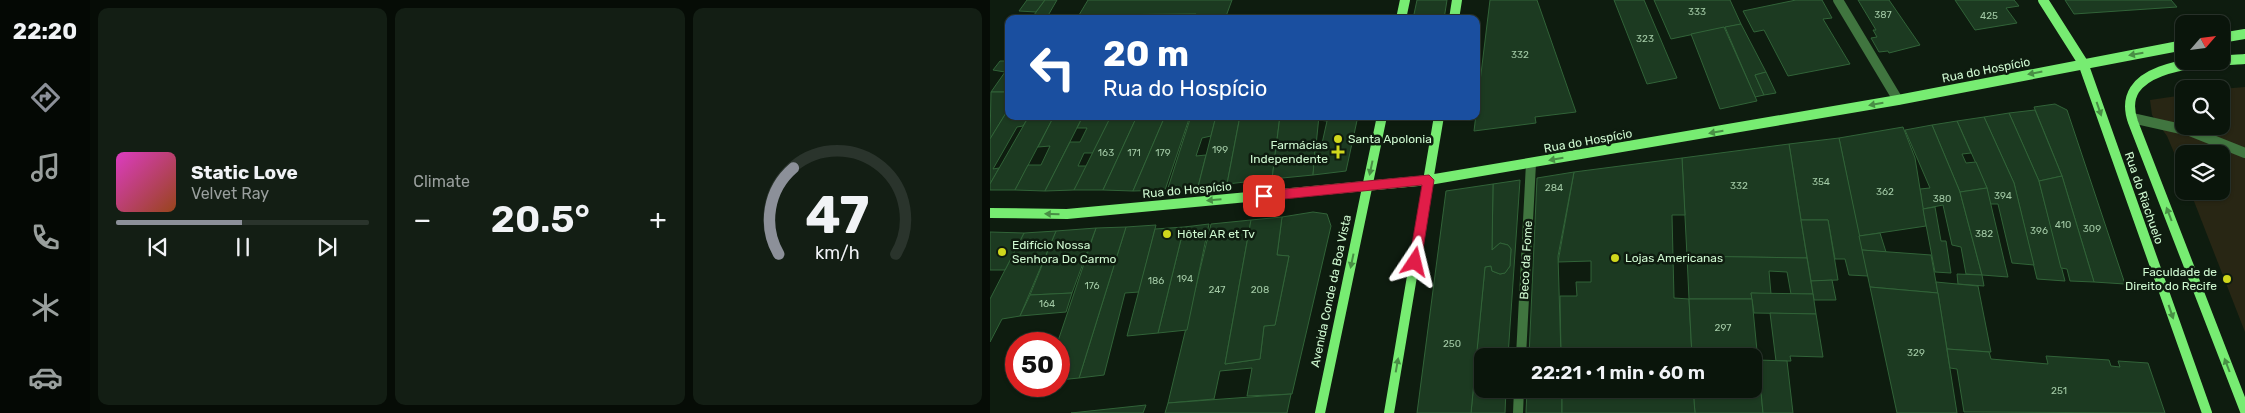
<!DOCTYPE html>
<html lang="en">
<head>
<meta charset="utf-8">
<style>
	body { margin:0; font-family:Rubik,sans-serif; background:#131e14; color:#f1f3f6; height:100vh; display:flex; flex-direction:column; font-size:19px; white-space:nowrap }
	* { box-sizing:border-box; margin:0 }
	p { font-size:16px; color:#999f9d }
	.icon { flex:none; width:28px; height:28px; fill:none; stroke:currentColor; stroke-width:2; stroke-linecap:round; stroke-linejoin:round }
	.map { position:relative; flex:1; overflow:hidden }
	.side { display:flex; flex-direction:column; gap:8px; padding:8px; background:#060c06; width:900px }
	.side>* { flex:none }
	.guide { position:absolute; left:15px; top:15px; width:475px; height:105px; border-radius:10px; box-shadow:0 1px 4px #0004,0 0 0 1px #2a342c; background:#1a4fa0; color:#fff; overflow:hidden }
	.needle { width:32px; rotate:62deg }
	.controls { position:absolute; left:1185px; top:15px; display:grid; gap:10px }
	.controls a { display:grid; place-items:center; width:55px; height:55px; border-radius:10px; background:#0a150b; box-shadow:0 1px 4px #0004,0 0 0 1px #2a342c; font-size:25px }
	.speed { position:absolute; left:15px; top:332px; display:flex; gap:10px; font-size:25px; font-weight:700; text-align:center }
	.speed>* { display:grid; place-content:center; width:65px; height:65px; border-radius:50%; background:#0a150b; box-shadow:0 1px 4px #0004,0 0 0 1px #2a342c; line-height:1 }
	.speed .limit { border:8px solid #d22; background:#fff; color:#111 }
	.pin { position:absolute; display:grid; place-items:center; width:42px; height:42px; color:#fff; margin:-21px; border-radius:10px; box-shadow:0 2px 8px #0006 }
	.me { position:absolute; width:55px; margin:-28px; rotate:10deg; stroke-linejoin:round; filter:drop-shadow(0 0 4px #0008) }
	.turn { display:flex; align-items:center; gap:18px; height:105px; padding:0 15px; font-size:22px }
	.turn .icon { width:65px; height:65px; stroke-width:2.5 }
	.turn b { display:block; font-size:35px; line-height:42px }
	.big { font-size:38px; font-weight:600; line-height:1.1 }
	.side .card { flex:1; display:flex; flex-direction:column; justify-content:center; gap:8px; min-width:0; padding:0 18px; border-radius:10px; background:#131e14 }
	.side .dial { align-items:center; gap:0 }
	.dial svg { height:130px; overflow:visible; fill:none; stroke:#2a342c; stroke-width:7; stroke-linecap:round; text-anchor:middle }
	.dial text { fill:#f1f3f6; stroke:none }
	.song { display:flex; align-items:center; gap:15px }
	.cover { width:60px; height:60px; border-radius:8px; background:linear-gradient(135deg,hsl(310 70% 55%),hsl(20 70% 35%)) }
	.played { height:5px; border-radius:2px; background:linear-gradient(90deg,#8c9099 50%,#2a342c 50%) }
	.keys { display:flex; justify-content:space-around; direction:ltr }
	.heat { display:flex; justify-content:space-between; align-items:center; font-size:28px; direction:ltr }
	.side .tiles { flex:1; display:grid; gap:8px; grid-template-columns:repeat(3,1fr) }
	.trip { position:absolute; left:484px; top:348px; width:288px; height:50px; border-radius:10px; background:#0a150b; box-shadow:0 1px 4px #0004,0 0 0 1px #2a342c; font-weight:600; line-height:50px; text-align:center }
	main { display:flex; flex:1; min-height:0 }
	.dock { display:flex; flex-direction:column; width:90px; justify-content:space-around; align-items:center; background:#040804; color:#999f9d }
	.dock .icon { width:35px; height:35px }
	.dock .selected { color:#8c9099 }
	.dock b { font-size:22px; color:#f1f3f6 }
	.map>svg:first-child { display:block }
	.green { fill:#282614 }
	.building { fill:#1c3a21; stroke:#316338 }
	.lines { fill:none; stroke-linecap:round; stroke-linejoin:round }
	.lane { stroke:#40753f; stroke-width:10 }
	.street { stroke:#40753f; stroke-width:10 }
	.secondary { stroke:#77ec72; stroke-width:10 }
	.oneway { fill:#488e45 }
	.route { fill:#e11d48; stroke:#92132f }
	.poi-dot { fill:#d0d71c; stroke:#0e1c0f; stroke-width:2 }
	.labels { text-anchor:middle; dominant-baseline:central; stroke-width:5; stroke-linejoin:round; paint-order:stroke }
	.number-label { font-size:10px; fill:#a2c9a5 }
	.street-label { font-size:12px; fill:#cff9d1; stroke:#0e1c0f }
	.poi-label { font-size:12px; fill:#cff9d1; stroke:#0e1c0f; text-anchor:start }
</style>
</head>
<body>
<main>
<nav class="dock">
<b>22:20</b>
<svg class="icon selected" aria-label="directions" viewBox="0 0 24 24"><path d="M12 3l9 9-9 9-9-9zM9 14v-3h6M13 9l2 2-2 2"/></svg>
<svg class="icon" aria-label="music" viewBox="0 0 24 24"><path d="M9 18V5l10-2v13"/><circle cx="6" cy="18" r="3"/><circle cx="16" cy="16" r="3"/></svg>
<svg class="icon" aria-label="phone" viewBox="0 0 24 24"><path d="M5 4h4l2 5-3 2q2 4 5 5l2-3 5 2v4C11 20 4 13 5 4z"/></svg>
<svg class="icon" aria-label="climate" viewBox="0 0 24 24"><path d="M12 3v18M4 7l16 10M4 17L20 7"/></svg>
<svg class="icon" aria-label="car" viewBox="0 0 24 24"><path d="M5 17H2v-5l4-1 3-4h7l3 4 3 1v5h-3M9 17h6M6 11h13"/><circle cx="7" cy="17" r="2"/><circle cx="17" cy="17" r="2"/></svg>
</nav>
<section class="side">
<div class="tiles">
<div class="card">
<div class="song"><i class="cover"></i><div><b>Static Love</b><p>Velvet Ray</p></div></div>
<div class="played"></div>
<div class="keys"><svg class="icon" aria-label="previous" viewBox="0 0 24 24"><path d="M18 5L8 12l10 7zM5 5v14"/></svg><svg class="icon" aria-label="pause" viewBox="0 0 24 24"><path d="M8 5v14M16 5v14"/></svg><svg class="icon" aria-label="next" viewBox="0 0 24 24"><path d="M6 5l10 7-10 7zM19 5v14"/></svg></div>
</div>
<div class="card"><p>Climate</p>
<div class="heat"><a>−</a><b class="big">20.5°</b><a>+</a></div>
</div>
<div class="card dial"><svg viewBox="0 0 100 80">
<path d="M14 69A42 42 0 1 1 86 69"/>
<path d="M14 69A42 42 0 0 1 23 16" stroke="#8c9099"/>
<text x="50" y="56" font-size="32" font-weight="700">47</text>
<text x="50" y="72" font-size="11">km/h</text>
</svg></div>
</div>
</section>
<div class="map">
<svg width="1255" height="413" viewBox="0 0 1255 413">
	<rect width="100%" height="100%" fill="#0e1c0f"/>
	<path class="green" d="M1255,87V332L1200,191H1231V154H1194V176L1177,136L1162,115L1160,100L1194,95V126H1231V89Z"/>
	<g class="building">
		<path d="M37,0H55L46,12L29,11Z"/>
		<path d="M55,0H67L56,19H41Z"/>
		<path d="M98,0H242L235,19H204L206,14L89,15Z"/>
		<path d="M427,0H457L454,19H423Z"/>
		<path d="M500,0H547L586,112L545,117L546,123L484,131Z"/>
		<path d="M624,0H654L687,78L657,84Z"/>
		<path d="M664,0H740L751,24L681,39Z"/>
		<path d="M806,0H832L842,18L833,19L860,64L798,76L774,30L764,32L753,11Z"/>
		<path d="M868,0H899L930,45L899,53L898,51L889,52L881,38L887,37L883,30H886Z"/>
		<path d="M965,0H1024L1029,6L1016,8L1027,23L985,30Z"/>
		<path d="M1075,0H1181L1187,7L1084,14Z"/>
		<path d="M751,24L776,72L765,75L774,95L765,97L735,27Z"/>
		<path d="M734,27L767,101L730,109L701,34Z"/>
		<path d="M10,61H19V92H1L15,72L3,70Z"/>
		<path d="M776,72L786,93L774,95L765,75Z"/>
		<path d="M1,92H19V108L0,139Z"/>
		<path d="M1065,104L1077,110L1135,284L1104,282L1072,176L1044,107Z"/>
		<path d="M19,108V116H39L33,126L27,127L3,169L9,168L0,184V139Z"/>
		<path d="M1045,110L1072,176L1049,181L1019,113Z"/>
		<path d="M1019,113L1049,181L1075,281L1047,279L1024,183L994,117Z"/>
		<path d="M39,116H64L25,190H0V184Z"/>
		<path d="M64,116H93L55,191L25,190L38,165H51L60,146L48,147Z"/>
		<path d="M93,116L121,117L103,153H94L88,166H97L84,190L55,191L80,142H90L97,128H87Z"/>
		<path d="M121,116H147L113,190H84Z"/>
		<path d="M147,116H175L143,191L113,190Z"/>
		<path d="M175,116H200L175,190L143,191Z"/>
		<path d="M201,116H226L221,136L212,138L206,156L216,155L208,187L177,191Z"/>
		<path d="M226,116H250L237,184L208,187Z"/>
		<path d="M250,116H290L282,179L237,184Z"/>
		<path d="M290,116H329L323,175L282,179Z"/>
		<path d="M329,116H368L356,171L323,175L325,148H331L337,121L328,120Z"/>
		<path d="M994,117L1024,183L1044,265L1022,263L1008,204H1000L997,188L967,121Z"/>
		<path d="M967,121L981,153L972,154L976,163L986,162L997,188L970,192L942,125Z"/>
		<path d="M942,125L970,192L992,275L976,274L971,247L962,245L953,205L933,209L930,189L940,188L915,130Z"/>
		<path d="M913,127L925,158L936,226L869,236L849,138Z"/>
		<path d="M849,138L878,276L859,275L855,259H845L838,220H811L799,144Z"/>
		<path d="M799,144L817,258L697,256L692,158Z"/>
		<path d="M692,158L695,215H682L684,298L699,299L702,356H571L570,296H587L586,282H601V261L568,262L584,172Z"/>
		<path d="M584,172L568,256L571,356H539L547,178Z"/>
		<path d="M1072,176L1104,282L1080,281L1077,269L1071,268L1049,181Z"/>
		<path d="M530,180L518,356H492V389H516L515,413H481L495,267L501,266L502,271L510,274L515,273L520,266L521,249L518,245L510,243L502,250L503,184Z"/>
		<path d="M503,184L502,250L510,243L518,245L521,249L520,266L515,273L510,274L502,271L501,266L495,267L481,413H427L456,191Z"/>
		<path d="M997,188L1018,277L992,275L970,192Z"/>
		<path d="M945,207L951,241H956L961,273L945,272L933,209Z"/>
		<path d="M323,212L337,214L341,226L302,394L257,396L262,368L230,371L224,399L178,403L221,224L261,220L235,364L270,359L274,326L285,325L299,256L287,255L292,217Z"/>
		<path d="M292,217L287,255L299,256L285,325L274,326L270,359L235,364L261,220Z"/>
		<path d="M811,220H838L848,280L821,281Z"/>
		<path d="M219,224L197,330L168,333L194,227Z"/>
		<path d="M166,225L149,292L135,293L114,375L89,378L136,227Z"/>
		<path d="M136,227L89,378L69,380V344H67L106,228Z"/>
		<path d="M194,227L168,333L137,336L165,229Z"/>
		<path d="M106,228L82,293L40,295L66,231Z"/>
		<path d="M66,231L30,316L12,319L0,342V299L34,233Z"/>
		<path d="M0,232L34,233L15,270H0Z"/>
		<path d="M890,233L896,252L872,250L869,236Z"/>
		<path d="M872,250L941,255L948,293L880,287Z"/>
		<path d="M697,256L817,258L823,294H801L797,272L779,271L781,294L761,293L762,299H699Z"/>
		<path d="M967,274L992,275L994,286L968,284Z"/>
		<path d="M842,280L846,300H824L821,281Z"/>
		<path d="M946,282L988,286L1001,352L957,349Z"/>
		<path d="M880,287L948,293L967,413H907Z"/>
		<path d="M82,293L76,312L30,316L40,295Z"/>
		<path d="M761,293L823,294L826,314L764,313Z"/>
		<path d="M699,299H762L773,413H705L703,389H762V356H702Z"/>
		<path d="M780,313L826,314L833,357L800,356L801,361H786Z"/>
		<path d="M957,349L999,352L1001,359L1058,364L1056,356L1119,360L1121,366L1130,367L1128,361L1158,363L1175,413L974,412L967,369L960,368Z"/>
		<path d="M768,360L797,361L803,413H773Z"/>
		<path d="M537,389H572V413H536Z"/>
		<path d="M572,389H703L705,413H572Z"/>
		<path d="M301,394L297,413H175L178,403Z"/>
		<path d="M156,405L153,413H81Z"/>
	</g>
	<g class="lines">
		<g class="lane">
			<path d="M848,0L908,100"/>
			<path d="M1142,118L1200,131L1255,153"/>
		</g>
		<g class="street">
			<path d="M531,356L541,163"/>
			<path d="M528,413L529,389"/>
		</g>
		<g class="secondary">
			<path d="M1053,0L1093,63L1217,413"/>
			<path d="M411,19L415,0"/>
			<path d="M464,19L467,0"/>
			<path d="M1231,38L1255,34"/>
			<path d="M1255,59C1218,62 1122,62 1143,122L1255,411"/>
			<path d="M0,213L77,214L439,180L908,100L1194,45"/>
			<path d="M330,413L392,116"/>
			<path d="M399,413L449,116"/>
		</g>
	</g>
	<defs><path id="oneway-solid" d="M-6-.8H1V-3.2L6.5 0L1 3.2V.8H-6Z" transform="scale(1.25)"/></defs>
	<g class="oneway">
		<use href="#oneway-solid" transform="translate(1146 54) rotate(170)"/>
		<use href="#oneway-solid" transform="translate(1045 73) rotate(169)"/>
		<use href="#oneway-solid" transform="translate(886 104) rotate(170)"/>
		<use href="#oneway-solid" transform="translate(1109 109) rotate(71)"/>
		<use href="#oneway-solid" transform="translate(726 132) rotate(170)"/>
		<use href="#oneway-solid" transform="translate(566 159) rotate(170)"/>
		<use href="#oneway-solid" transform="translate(381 168) rotate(102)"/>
		<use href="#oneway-solid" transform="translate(224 200) rotate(175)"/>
		<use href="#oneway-solid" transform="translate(62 214) rotate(-179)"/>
		<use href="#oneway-solid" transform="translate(1179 214) rotate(-111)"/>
		<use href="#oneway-solid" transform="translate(362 261) rotate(102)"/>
		<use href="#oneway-solid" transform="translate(1181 312) rotate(71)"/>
		<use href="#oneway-solid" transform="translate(407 365) rotate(-80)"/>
		<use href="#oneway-solid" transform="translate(1237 365) rotate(-111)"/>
	</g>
	<path class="route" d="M439,175L444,180L431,262L425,267L419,262L432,185L274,201L268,196L274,191Z"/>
	<g class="poi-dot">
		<circle cx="348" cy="139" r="5"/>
		<path d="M345.5 144.5h5v5h5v5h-5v5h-5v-5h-5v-5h5z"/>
		<circle cx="177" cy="234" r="5"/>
		<circle cx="12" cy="252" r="5"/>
		<circle cx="625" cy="258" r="5"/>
		<circle cx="1237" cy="279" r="5"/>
	</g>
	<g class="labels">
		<g class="number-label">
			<text x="707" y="12">333</text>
			<text x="893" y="15">387</text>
			<text x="999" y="16">425</text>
			<text x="655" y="39">323</text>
			<text x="530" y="55">332</text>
			<text x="230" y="150">199</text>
			<text x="116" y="153">163</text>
			<text x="144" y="153">171</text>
			<text x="173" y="153">179</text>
			<text x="831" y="182">354</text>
			<text x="749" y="186">332</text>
			<text x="564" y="188">284</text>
			<text x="895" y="192">362</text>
			<text x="1013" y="196">394</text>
			<text x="952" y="199">380</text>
			<text x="1073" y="225">410</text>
			<text x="1102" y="229">309</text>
			<text x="1049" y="231">396</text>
			<text x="994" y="234">382</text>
			<text x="195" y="279">194</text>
			<text x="166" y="281">186</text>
			<text x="102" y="286">176</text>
			<text x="227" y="290">247</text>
			<text x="270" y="290">208</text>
			<text x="57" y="304">164</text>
			<text x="733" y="328">297</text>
			<text x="462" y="344">250</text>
			<text x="926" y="353">329</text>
			<text x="1069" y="391">251</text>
		</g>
		<g class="street-label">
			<text transform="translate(996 70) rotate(-11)">Rua do Hospício</text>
			<text transform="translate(598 141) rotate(-10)">Rua do Hospício</text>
			<text transform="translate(197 190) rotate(-5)">Rua do Hospício</text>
			<text transform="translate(1154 198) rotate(71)">Rua do Riachuelo</text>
			<text transform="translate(536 260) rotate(-87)">Beco da Fome</text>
			<text transform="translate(341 291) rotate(-78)">Avenida Conde da Boa Vista</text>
		</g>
		<g class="poi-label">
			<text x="358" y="139">Santa Apolonia</text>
			<text x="338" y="145" text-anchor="end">Farmácias<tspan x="338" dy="14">Independente</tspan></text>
			<text x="187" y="234">Hôtel AR et Tv</text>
			<text x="22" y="245">Edifício Nossa<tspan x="22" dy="14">Senhora Do Carmo</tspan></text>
			<text x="635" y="258">Lojas Americanas</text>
			<text x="1227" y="272" text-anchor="end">Faculdade de<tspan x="1227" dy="14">Direito do Recife</tspan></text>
		</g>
	</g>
</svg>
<div class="controls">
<a><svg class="needle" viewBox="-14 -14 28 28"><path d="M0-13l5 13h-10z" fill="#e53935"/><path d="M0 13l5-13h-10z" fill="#999f9d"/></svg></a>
<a><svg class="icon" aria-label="search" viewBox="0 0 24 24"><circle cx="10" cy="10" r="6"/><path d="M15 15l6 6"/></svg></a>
<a><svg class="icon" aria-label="layers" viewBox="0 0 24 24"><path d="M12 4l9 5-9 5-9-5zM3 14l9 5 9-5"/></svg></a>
</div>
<div class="speed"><div class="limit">50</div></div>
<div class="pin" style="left:274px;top:196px;background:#d93025"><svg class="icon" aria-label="arrive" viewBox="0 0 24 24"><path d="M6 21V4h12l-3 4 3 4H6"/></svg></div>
<svg class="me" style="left:425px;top:262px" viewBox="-20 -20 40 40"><path d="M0-17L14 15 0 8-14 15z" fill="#e11d48" stroke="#fff" stroke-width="4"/></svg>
<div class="trip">22:21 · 1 min · 60 m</div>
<div class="guide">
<div class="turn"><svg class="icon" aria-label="left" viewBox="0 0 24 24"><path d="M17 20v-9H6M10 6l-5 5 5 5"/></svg><div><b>20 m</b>Rua do Hospício</div></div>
</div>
</div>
</main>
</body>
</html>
